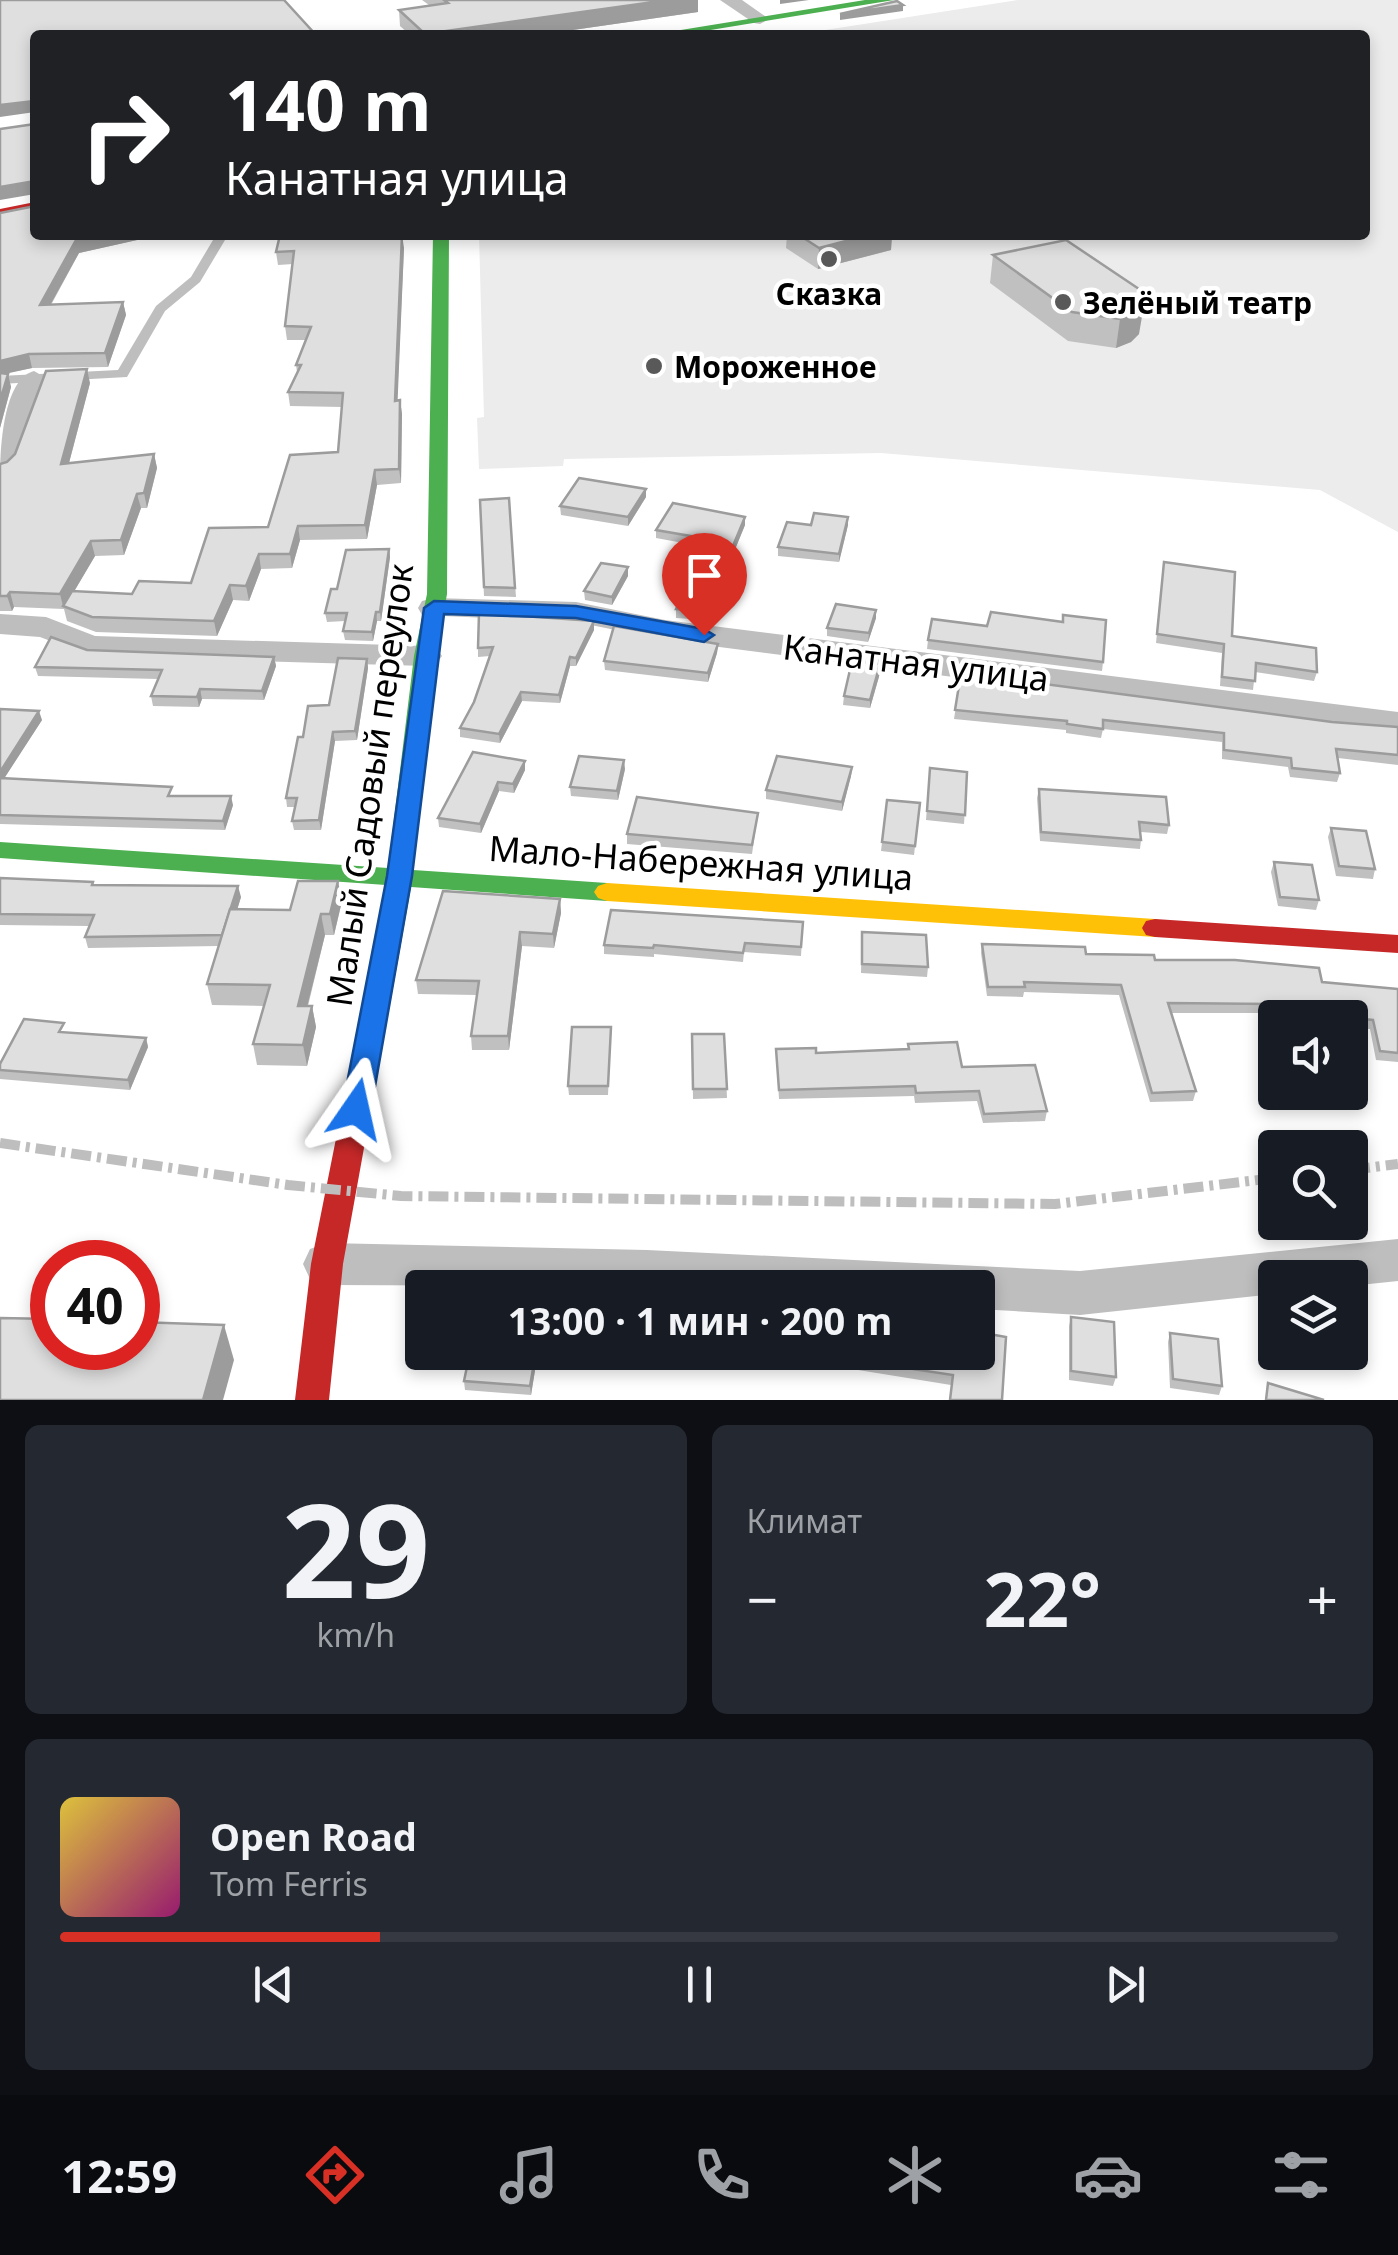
<!DOCTYPE html>
<html lang="ru">
<head>
<meta charset="utf-8">
<style>
	body { margin:0; font-family:"Noto Sans",sans-serif; background:#242831; color:#f1f3f6; height:100vh; display:flex; flex-direction:column; font-size:38px; white-space:nowrap }
	* { box-sizing:border-box; margin:0 }
	p { font-size:32px; color:#9ea1a6 }
	.icon { flex:none; width:55px; height:55px; fill:none; stroke:currentColor; stroke-width:2; stroke-linecap:round; stroke-linejoin:round }
	.map { position:relative; height:1400px; overflow:hidden }
	.drawer { display:flex; flex-direction:column; gap:25px; padding:25px; background:#0d0f14; flex:1 }
	.drawer>* { flex:none }
	.banner { position:absolute; left:30px; top:30px; width:1340px; height:210px; border-radius:10px; box-shadow:0 5px 15px #0003; background:#202124; color:#fff; overflow:hidden }
	.tools { position:absolute; left:1258px; top:1000px; display:grid; gap:20px }
	.tools a { display:grid; place-items:center; width:110px; height:110px; border-radius:10px; background:#171b24; box-shadow:0 5px 15px #0003; font-size:50px }
	.speed { position:absolute; left:30px; top:1240px; display:flex; gap:20px; font-size:50px; font-weight:700; text-align:center }
	.speed>* { display:grid; place-content:center; width:130px; height:130px; border-radius:50%; background:#171b24; box-shadow:0 5px 15px #0003; line-height:1 }
	.speed .limit { border:15px solid #d22; background:#fff; color:#111 }
	.pin { position:absolute; display:grid; place-items:center; width:85px; height:85px; color:#fff; margin:-102px -42px; border-radius:50% 50% 50% 0; rotate:-45deg; box-shadow:0 0 10px #0007 }
	.pin .icon { rotate:45deg }
	.me { position:absolute; width:110px; margin:-55px; rotate:11deg; stroke-linejoin:round; filter:drop-shadow(0 0 8px #0008) }
	.turn { display:flex; align-items:center; gap:35px; height:210px; padding:0 30px; font-size:45px }
	.turn .icon { width:130px; height:130px; stroke-width:2.5 }
	.turn b { display:block; font-size:70px; line-height:85px }
	.big { font-size:75px; font-weight:700; line-height:1.1 }
	.drawer .tile { flex:1; display:flex; flex-direction:column; justify-content:center; gap:15px; min-width:0; padding:0 35px; border-radius:15px; background:#242831 }
	.drawer .dial { align-items:center; gap:0 }
	.dial b { font-size:130px; line-height:1 }
	.song { display:flex; align-items:center; gap:30px }
	.cover { width:120px; height:120px; border-radius:15px; background:linear-gradient(135deg,hsl(50 70% 55%),hsl(320 70% 35%)) }
	.played { height:10px; border-radius:5px; background:linear-gradient(90deg,#d93025 25%,#363941 25%) }
	.keys { display:flex; justify-content:space-around; direction:ltr }
	.heat { display:flex; justify-content:space-between; align-items:center; font-size:55px; direction:ltr }
	.drawer .tiles { flex:1; display:grid; gap:25px; grid-template-columns:1fr 1fr }
	.tile:last-child { grid-column:span 2 }
	.trip { position:absolute; left:405px; top:1270px; width:590px; height:100px; border-radius:10px; background:#171b24; box-shadow:0 5px 15px #0003; font-weight:700; line-height:100px; text-align:center }
	.menu { display:flex; height:160px; justify-content:space-around; align-items:center; background:#090b0e; color:#9ea1a6 }
	.menu .icon { width:70px; height:70px }
	.menu .on { color:#d93025 }
	.menu b { font-size:45px; color:#f1f3f6 }
	.map>svg:first-child { display:block }
	.green { fill:#ececec }
	.lines { fill:none; stroke-linecap:round; stroke-linejoin:round }
	.lane { fill:#bebebe; fill-rule:evenodd }
	.street { fill:#bebebe; fill-rule:evenodd }
	.fast { fill:#4caf50; fill-rule:evenodd }
	.slow { fill:#ffc107; fill-rule:evenodd }
	.jam { fill:#c62828; fill-rule:evenodd }
	.rail { stroke:#bebebe; stroke-width:10; stroke-dasharray:20 6 4 6; stroke-linecap:butt }
	.wall { fill:#c0c0c0 }
	.shaded-wall { fill:#9c9c9c }
	.building { fill:#dfdfdf; stroke:#9c9c9c; stroke-width:2.5 }
	.route { fill:#1a73e8; stroke:#114b97; stroke-width:2.5 }
	.poi-dot { fill:#595959; stroke:#fff; stroke-width:4 }
	.labels { text-anchor:middle; dominant-baseline:central; stroke-width:9; stroke-linejoin:round; paint-order:stroke }
	.far-poi-label { font-size:30px; font-weight:bold; fill:#000; stroke:#fff; text-anchor:start }
	.street-label { font-size:35px; fill:#000; stroke:#fff }
</style>
</head>
<body>
<div class="map">
<svg width="1398" height="1400" viewBox="0 0 1398 1400">
	<rect width="100%" height="100%" fill="#fff"/>
	<path class="green" d="M1018,0H1398V532L1320,490L881,453L564,459L563,466L479,469L477,418L484,417L479,235H1365V35H793Z"/>
	<g class="lines">
		<path class="lane" d="M216,235H228L200,282L165,311L127,377L0,384V376L118,370L156,306L191,277Z"/>
		<g class="street">
			<path d="M720,0H742L769,19L760,24L754,23Z"/>
			<path d="M34,371L48,379L15,467L10,473L0,476C0,449 3,379 34,371Z"/>
			<path d="M434,598L576,602L665,620L1398,712V734L665,640L576,622L422,615L418,608L422,601Z"/>
			<path d="M0,614L46,617L95,636L425,646L437,649L442,656L437,663L425,666L90,656L40,637L0,634Z"/>
			<path d="M1398,1239V1281L1350,1286V1278H1275V1294L1080,1315L978,1309V1288L327,1285L310,1279L303,1264L310,1249L327,1243L647,1250L1080,1271Z"/>
		</g>
		<g class="fast">
			<path d="M865,0H894L680,35H650Z"/>
			<path d="M433,235H449L447,594L436,656L413,870L607,883L616,886L620,892L616,898L607,901L411,887L402,938L398,945H380L376,938L386,885L0,858V842L388,868L414,656L427,594Z"/>
		</g>
		<path class="slow" d="M607,883L1155,919L1164,921L1168,928L1164,935L1155,937L607,901L598,898L594,892L598,886Z"/>
		<g class="jam">
			<path d="M35,202V210L0,217V209Z"/>
			<path d="M1155,919L1398,935V953L1155,937L1146,935L1142,928L1146,921Z"/>
			<path d="M389,929L398,931L402,938L343,1264L329,1400H295L311,1264L376,938L380,931Z"/>
		</g>
		<g class="rail">
			<path d="M0,1143L288,1185L401,1196L1055,1204L1275,1178"/>
			<path d="M1350,1170L1398,1164"/>
		</g>
	</g>
	<g class="wall">
		<path d="M422,0H698V12L538,35H410L400,26L399,10L429,5Z"/>
		<path d="M0,213L146,238L79,253L51,305L123,302L126,315L108,367L32,368L7,373L11,387L0,428Z"/>
		<path d="M787,235H892L891,250L818,269L786,248Z"/>
		<path d="M1066,240L1139,334L1131,342L1116,348L1068,341L990,283L993,255Z"/>
		<path d="M404,248L397,401L400,400L402,414L401,483L377,485L367,539L300,540L292,568L261,569L249,601L233,600L217,636L96,632L67,621L64,609L14,607L12,611H0V464L7,462L90,383L69,463L154,454L157,468L147,508H141L124,555L95,556L74,591L132,594L191,583L268,527L338,452L342,407L290,406L288,392L297,372L296,365L306,340H287L285,326L293,264L278,265L276,252Z"/>
		<path d="M646,497L628,526L561,515L560,506Z"/>
		<path d="M509,498L516,597L484,596L480,500Z"/>
		<path d="M848,517V525L839,562L778,556V547L811,525Z"/>
		<path d="M745,525L706,620L676,618V609L705,547L656,538V530Z"/>
		<path d="M389,549L390,557L381,621H377L373,641L345,640L343,631L345,621L327,622L325,613L337,589Z"/>
		<path d="M1164,562L1232,636L1317,672L1314,681L1255,672L1253,690L1220,686L1222,653L1156,643Z"/>
		<path d="M628,567V576L612,605L585,600L584,591Z"/>
		<path d="M876,610V618L868,642L827,636V628Z"/>
		<path d="M594,621V630L576,666H570L560,703L522,701L500,743L460,737V728L474,702L490,656L478,657V648Z"/>
		<path d="M928,640L1103,662L1102,671L927,649Z"/>
		<path d="M718,644L717,653L708,682L605,670L604,661Z"/>
		<path d="M87,650L274,657L276,666L264,700L202,699L199,707L153,706L151,696L158,679L38,676L35,667Z"/>
		<path d="M367,659L368,668L357,740L335,741L321,830H294L292,821L295,807H287L286,798L303,737Z"/>
		<path d="M880,673L870,708L843,705L844,696Z"/>
		<path d="M961,673L1332,722L1398,727V765L1338,758L1340,773L1337,782L1290,777L1288,767L1222,759V742L1103,729L1101,738L1066,733V730L954,719Z"/>
		<path d="M0,709L42,720L4,778L174,796L233,805L225,830L0,824Z"/>
		<path d="M525,761V770L514,793L499,791L481,833L439,827L438,818Z"/>
		<path d="M852,767L851,776L842,811L766,799V790Z"/>
		<path d="M930,768L967,772L964,824L926,820Z"/>
		<path d="M625,769L618,800L571,796L570,787Z"/>
		<path d="M1039,789L1169,825L1167,834L1141,832V840L1140,849L1040,841L1037,798Z"/>
		<path d="M887,800L920,803L914,855L881,851Z"/>
		<path d="M758,813L752,854L627,844V834Z"/>
		<path d="M1331,828L1375,869L1373,879L1336,876L1328,837Z"/>
		<path d="M1274,862L1319,900L1316,910L1278,906L1271,872Z"/>
		<path d="M0,878L241,897L237,910H290L342,901L334,935H325L308,1006H312L316,1027L307,1066L257,1065L253,1044L264,1006L212,1005L207,984L219,946L88,948L85,937L89,926L0,925Z"/>
		<path d="M560,899L561,913L554,948L522,946L509,1050H472L471,1036L477,995L418,994L416,980Z"/>
		<path d="M803,922L801,956L744,952L743,962L654,954V957L604,954V945Z"/>
		<path d="M862,932L928,967L927,977L861,973Z"/>
		<path d="M982,944L1155,960L1322,982L1398,989V1062L1376,1060L1370,1029L1350,1028V1018H1275V1021L1273,1020L1272,1013H1171L1196,1091L1193,1101L1150,1102L1119,995L1024,992L1023,997L987,996L981,953Z"/>
		<path d="M611,1027L608,1095H569L568,1086Z"/>
		<path d="M692,1034H724L727,1098L693,1099Z"/>
		<path d="M146,1038L148,1047L130,1090L0,1079V1064Z"/>
		<path d="M908,1044L962,1067L1047,1111L1045,1121L983,1123L977,1101L915,1103L914,1096L779,1099L776,1049L816,1053L908,1049Z"/>
		<path d="M1071,1317L1116,1377L1113,1386L1069,1380V1326Z"/>
		<path d="M1170,1333L1222,1386L1219,1395L1170,1388L1168,1342Z"/>
		<path d="M470,1352H538L531,1395L465,1390L464,1381Z"/>
		<path d="M797,1352H978L951,1385L852,1369L853,1362Z"/>
	</g>
	<g class="shaded-wall">
		<path d="M668,0H698V12L538,35H425Z"/>
		<path d="M780,0H809L780,4Z"/>
		<path d="M903,5V11L840,20V14Z"/>
		<path d="M35,101V112L0,117V105Z"/>
		<path d="M35,181V194L0,200V187Z"/>
		<path d="M100,235H145L146,238L79,253L43,318L40,305L76,240Z"/>
		<path d="M402,235L404,248L397,415L395,401Z"/>
		<path d="M869,235H892L891,250L818,269L819,248Z"/>
		<path d="M123,302L126,315L108,367L105,353Z"/>
		<path d="M1144,305L1139,334L1131,342L1116,348L1120,319Z"/>
		<path d="M29,354L32,368L0,375V361Z"/>
		<path d="M87,369L90,383L65,478L61,464Z"/>
		<path d="M8,374L11,387L0,428V401Z"/>
		<path d="M400,400L402,414L401,483L399,469Z"/>
		<path d="M154,454L157,468L147,508L144,493Z"/>
		<path d="M375,470L377,485L367,539L365,525Z"/>
		<path d="M646,489V497L628,526V517Z"/>
		<path d="M137,494L141,508L124,555L121,540Z"/>
		<path d="M745,517V525L706,620V611Z"/>
		<path d="M848,517V525L839,562V554Z"/>
		<path d="M298,526L300,540L292,568L290,554Z"/>
		<path d="M91,541L95,556L65,607L63,606L60,594Z"/>
		<path d="M389,549L390,557L381,621L380,612Z"/>
		<path d="M259,554L261,569L249,601L246,586Z"/>
		<path d="M628,567V576L612,605V597Z"/>
		<path d="M230,585L233,600L217,636L214,621Z"/>
		<path d="M10,592L14,607L12,611L7,596Z"/>
		<path d="M876,610V618L868,642L869,633Z"/>
		<path d="M376,612L377,621L373,641L372,632Z"/>
		<path d="M594,621V630L576,666V658Z"/>
		<path d="M718,644L717,653L708,682V673Z"/>
		<path d="M274,657L276,666L264,700L262,691Z"/>
		<path d="M570,657V666L560,703L559,695Z"/>
		<path d="M367,659L368,668L357,740L355,731Z"/>
		<path d="M880,664V673L870,708V700Z"/>
		<path d="M200,689L202,699L199,707L197,697Z"/>
		<path d="M521,692L522,701L500,743L499,734Z"/>
		<path d="M39,711L42,720L0,785V772Z"/>
		<path d="M333,732L335,741L321,830L319,820Z"/>
		<path d="M624,760L625,769L618,800L617,791Z"/>
		<path d="M525,761V770L514,793L513,784Z"/>
		<path d="M852,767L851,776L842,811V802Z"/>
		<path d="M498,782L499,791L481,833L480,824Z"/>
		<path d="M231,796L233,805L225,830L223,821Z"/>
		<path d="M338,881L342,901L334,935L330,914Z"/>
		<path d="M238,886L241,897L226,946L223,935Z"/>
		<path d="M560,899L561,913L554,948L553,934Z"/>
		<path d="M321,914L325,935L302,1027L298,1006Z"/>
		<path d="M520,932L522,946L509,1050L508,1036Z"/>
		<path d="M312,1006L316,1027L307,1066L303,1045Z"/>
		<path d="M146,1038L148,1047L130,1090L128,1080Z"/>
		<path d="M224,1325L234,1360L223,1400H203Z"/>
		<path d="M536,1352H538L531,1395L530,1386Z"/>
	</g>
	<g class="building">
		<path d="M0,0H284L316,35H35V109V101L0,105Z"/>
		<path d="M444,0H668L425,34L399,10L448,3Z"/>
		<path d="M897,1L903,5L840,14Z"/>
		<path d="M35,124V205V181L0,187V129Z"/>
		<path d="M35,206V235H100L76,240L40,305L123,302L105,353L29,354L0,361V213Z"/>
		<path d="M280,235H402L395,401L400,400L399,469L375,470L365,525L298,526L290,554H259L246,586L230,585L214,621L92,617L63,606L72,591L132,594L139,581L191,583L209,528L268,527L290,455L338,452L343,393L288,392L301,365H296L311,327L285,326L294,251L276,252Z"/>
		<path d="M799,235H869L819,248Z"/>
		<path d="M1066,240L1139,289L1144,305L1136,313L1120,319L1072,312L993,255Z"/>
		<path d="M87,369L61,464L154,454L144,493L137,494L121,540L91,541L60,594L10,592L7,596H0V464L7,462L15,454L46,371Z"/>
		<path d="M0,373L8,374L0,401Z"/>
		<path d="M579,478L646,489L628,517L560,506Z"/>
		<path d="M509,498L515,588L484,587L480,500Z"/>
		<path d="M673,503L745,517L706,611L676,609L708,539L656,530Z"/>
		<path d="M814,513L848,517L839,554L778,547L787,522L811,525Z"/>
		<path d="M389,549L380,612H376L372,632L343,631L347,613H325L331,589H337L346,550Z"/>
		<path d="M1164,562L1235,572L1232,636L1316,648L1317,672L1256,663L1255,681L1222,677L1224,644L1157,634Z"/>
		<path d="M601,563L628,567L612,597L584,591Z"/>
		<path d="M836,604L876,610L869,633L827,628Z"/>
		<path d="M991,612L1063,622V615L1106,620L1103,662L928,640L932,619L987,626Z"/>
		<path d="M479,613L594,621L576,658L570,657L559,695L521,692L499,734L460,728L474,702L493,647L478,648Z"/>
		<path d="M614,626L718,644L708,673L604,661Z"/>
		<path d="M51,637L87,650L274,657L262,691L200,689L197,697L151,696L162,670L35,667Z"/>
		<path d="M338,658L367,659L355,731L333,732L319,820L292,821L297,798H286L298,737H303L308,706L329,705Z"/>
		<path d="M852,661L880,664L870,700L844,696Z"/>
		<path d="M961,673L1332,722L1398,727V755L1336,749L1340,773L1292,768L1291,758L1224,750V733L1103,720V729L1067,724V721L955,710Z"/>
		<path d="M0,709L39,711L0,772Z"/>
		<path d="M473,752L525,761L513,784L498,782L480,824L438,818Z"/>
		<path d="M579,756L624,760L617,791L570,787Z"/>
		<path d="M777,756L852,767L842,802L766,790Z"/>
		<path d="M930,768L967,772L965,815L927,811Z"/>
		<path d="M0,778L172,787L168,796H231L223,821L0,815Z"/>
		<path d="M1039,789L1166,797L1169,825L1139,822L1141,840L1041,832Z"/>
		<path d="M637,797L758,813L752,845L627,834Z"/>
		<path d="M887,800L920,803L915,846L882,842Z"/>
		<path d="M1331,828L1366,831L1375,869L1339,866Z"/>
		<path d="M1274,862L1312,865L1319,900L1280,897Z"/>
		<path d="M0,878L93,882L92,885L238,886L222,935L85,937L94,915L0,914Z"/>
		<path d="M298,881H338L330,914H321L298,1006H312L303,1045L253,1044L270,985L207,984L230,909L290,910Z"/>
		<path d="M443,891L560,899L553,934L520,932L508,1036H471L479,981L416,980Z"/>
		<path d="M611,910L803,922L801,947L745,943L743,953L654,945L653,948L604,945Z"/>
		<path d="M862,932L926,935L928,967L862,964Z"/>
		<path d="M982,944L1085,947L1086,954L1154,955L1155,960H1235L1319,968L1322,982L1398,989V1053L1380,1051L1373,1020L1276,1011L1275,1004L1168,1003L1196,1091L1152,1093L1121,985L1024,982L1025,987H988Z"/>
		<path d="M24,1019L64,1023L59,1032L146,1038L128,1080L0,1070V1064Z"/>
		<path d="M572,1027H611L608,1086H568Z"/>
		<path d="M692,1034H724L727,1089H693Z"/>
		<path d="M957,1042L962,1067L1035,1065L1047,1111L984,1114L979,1091L916,1093L915,1086L779,1090L776,1049L816,1048V1053L909,1049L908,1044Z"/>
		<path d="M1071,1317L1114,1322L1116,1377L1071,1371Z"/>
		<path d="M0,1318L52,1319V1348H138V1322L224,1325L203,1400H0Z"/>
		<path d="M978,1332L1006,1337L1002,1400H950L953,1375L853,1360L854,1353L849,1352H978Z"/>
		<path d="M1170,1333L1218,1339L1222,1386L1173,1379Z"/>
		<path d="M470,1352H536L530,1386L464,1381Z"/>
		<path d="M1268,1383L1324,1400H1266Z"/>
	</g>
	<path class="route" d="M434,601L576,606L704,629L714,635L704,642L576,618L444,614L412,876L371,1109L367,1117L356,1121L346,1117L342,1109L387,876L424,608Z"/>
	<g class="poi-dot">
		<circle cx="829" cy="259" r="10"/>
		<circle cx="1063" cy="302" r="10"/>
		<circle cx="654" cy="366" r="10"/>
	</g>
	<g class="labels">
		<g class="far-poi-label">
			<text x="829" y="293" text-anchor="middle">Сказка</text>
			<text x="1083" y="302">Зелёный театр</text>
			<text x="674" y="366">Мороженное</text>
		</g>
		<g class="street-label">
			<text transform="translate(916 662) rotate(7)">Канатная улица</text>
			<text transform="translate(369 785) rotate(-82)">Малый Садовый переулок</text>
			<text transform="translate(701 862) rotate(4)">Мало-Набережная улица</text>
		</g>
	</g>
</svg>
<div class="tools">
<a><svg class="icon" aria-label="sound" viewBox="0 0 24 24"><path d="M4 9h4l5-4v14l-5-4H4zM17 9q2 3 0 6"/></svg></a>
<a><svg class="icon" aria-label="search" viewBox="0 0 24 24"><circle cx="10" cy="10" r="6"/><path d="M15 15l6 6"/></svg></a>
<a><svg class="icon" aria-label="layers" viewBox="0 0 24 24"><path d="M12 4l9 5-9 5-9-5zM3 14l9 5 9-5"/></svg></a>
</div>
<div class="speed"><div class="limit">40</div></div>
<div class="pin" style="left:704px;top:635px;background:#d93025"><svg class="icon" aria-label="arrive" viewBox="0 0 24 24"><path d="M6 21V4h12l-3 4 3 4H6"/></svg></div>
<svg class="me" style="left:356px;top:1109px" viewBox="-20 -20 40 40"><path d="M0-17L14 15 0 8-14 15z" fill="#1a73e8" stroke="#fff" stroke-width="4"/></svg>
<div class="trip">13:00 · 1 мин · 200 m</div>
<div class="banner">
<div class="turn"><svg class="icon" aria-label="right" viewBox="0 0 24 24"><path d="M7 20v-9h11M14 6l5 5-5 5"/></svg><div><b>140 m</b>Канатная улица</div></div>
</div>
</div>
<section class="drawer">
<div class="tiles">
<div class="tile dial"><b>29</b><p>km/h</p></div>
<div class="tile"><p>Климат</p>
<div class="heat"><a>−</a><b class="big">22°</b><a>+</a></div>
</div>
<div class="tile">
<div class="song"><i class="cover"></i><div><b>Open Road</b><p>Tom Ferris</p></div></div>
<div class="played"></div>
<div class="keys"><svg class="icon" aria-label="previous" viewBox="0 0 24 24"><path d="M18 5L8 12l10 7zM5 5v14"/></svg><svg class="icon" aria-label="pause" viewBox="0 0 24 24"><path d="M8 5v14M16 5v14"/></svg><svg class="icon" aria-label="next" viewBox="0 0 24 24"><path d="M6 5l10 7-10 7zM19 5v14"/></svg></div>
</div>
</div>
</section>
<nav class="menu">
<b>12:59</b>
<svg class="icon on" aria-label="directions" viewBox="0 0 24 24"><path d="M12 3l9 9-9 9-9-9zM9 14v-3h6M13 9l2 2-2 2"/></svg>
<svg class="icon" aria-label="music" viewBox="0 0 24 24"><path d="M9 18V5l10-2v13"/><circle cx="6" cy="18" r="3"/><circle cx="16" cy="16" r="3"/></svg>
<svg class="icon" aria-label="phone" viewBox="0 0 24 24"><path d="M5 4h4l2 5-3 2q2 4 5 5l2-3 5 2v4C11 20 4 13 5 4z"/></svg>
<svg class="icon" aria-label="climate" viewBox="0 0 24 24"><path d="M12 3v18M4 7l16 10M4 17L20 7"/></svg>
<svg class="icon" aria-label="car" viewBox="0 0 24 24"><path d="M5 17H2v-5l4-1 3-4h7l3 4 3 1v5h-3M9 17h6M6 11h13"/><circle cx="7" cy="17" r="2"/><circle cx="17" cy="17" r="2"/></svg>
<svg class="icon" aria-label="filters" viewBox="0 0 24 24"><path d="M4 7h16M4 17h16"/><circle cx="9" cy="7" r="2"/><circle cx="15" cy="17" r="2"/></svg>
</nav>
</body>
</html>
